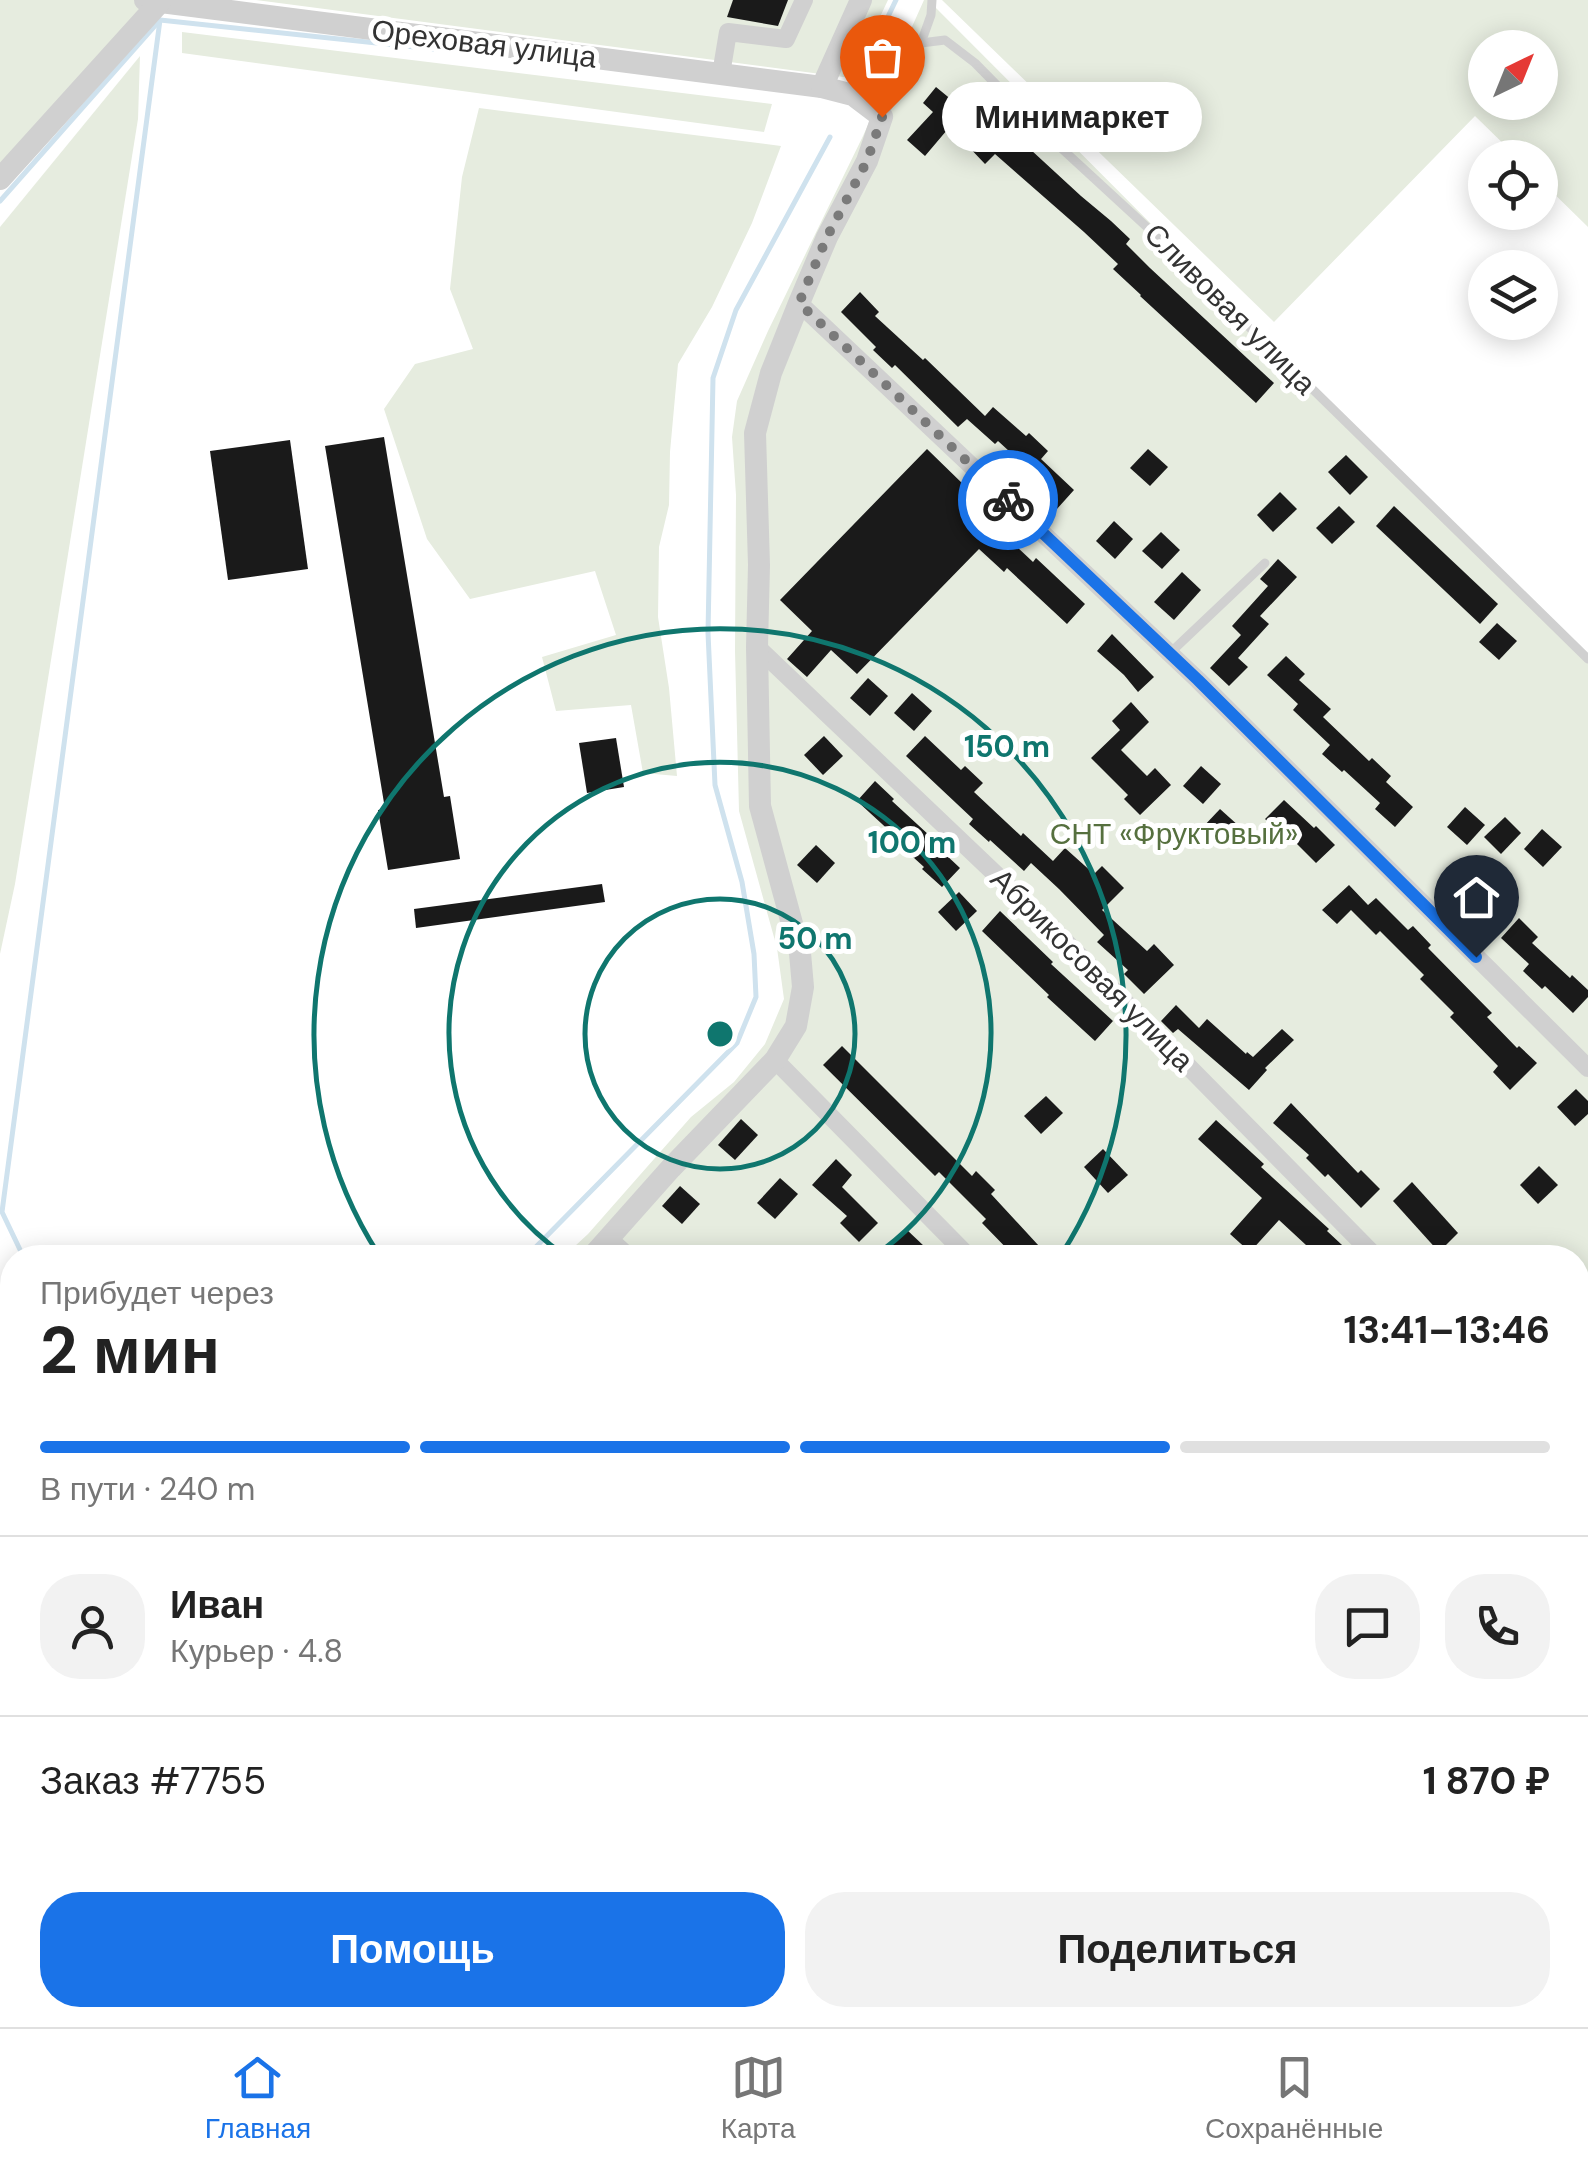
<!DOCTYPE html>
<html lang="ru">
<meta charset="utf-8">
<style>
body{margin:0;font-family:"DM Sans",sans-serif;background:#f2f2f2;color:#222;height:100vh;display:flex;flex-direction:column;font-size:38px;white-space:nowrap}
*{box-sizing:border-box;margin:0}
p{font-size:32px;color:#767676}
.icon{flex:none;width:55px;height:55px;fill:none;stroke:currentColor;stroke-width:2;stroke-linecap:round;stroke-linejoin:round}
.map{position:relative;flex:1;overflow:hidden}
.details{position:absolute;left:0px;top:1245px;width:1590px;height:782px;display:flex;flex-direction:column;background:#fff;border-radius:40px 40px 0 0;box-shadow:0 5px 25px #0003}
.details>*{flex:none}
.needle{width:65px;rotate:43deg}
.controls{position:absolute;left:1468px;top:30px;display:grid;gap:20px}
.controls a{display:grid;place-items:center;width:90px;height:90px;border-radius:50%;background:#fff;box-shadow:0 5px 25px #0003;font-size:50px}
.pin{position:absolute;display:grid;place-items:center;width:85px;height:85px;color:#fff;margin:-102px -42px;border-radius:50% 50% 50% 0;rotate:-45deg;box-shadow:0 0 10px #0007}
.pin .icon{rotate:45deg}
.courier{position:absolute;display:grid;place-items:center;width:100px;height:100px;margin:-50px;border:8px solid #1a73e8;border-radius:50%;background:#fff;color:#222;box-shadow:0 2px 12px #0007}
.bubble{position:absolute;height:70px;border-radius:35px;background:#fff;box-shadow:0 5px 25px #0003;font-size:32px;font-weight:700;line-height:70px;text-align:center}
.head em{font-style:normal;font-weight:700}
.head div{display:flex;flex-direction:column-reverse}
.head{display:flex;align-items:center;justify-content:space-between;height:170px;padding:0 40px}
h1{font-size:65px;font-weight:700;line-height:75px}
.bar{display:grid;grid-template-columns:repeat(4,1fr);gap:15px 10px;align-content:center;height:120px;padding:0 40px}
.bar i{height:12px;border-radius:8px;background:#e0e0e0}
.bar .on{background:#1a73e8}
.bar p{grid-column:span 4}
.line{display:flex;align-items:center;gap:25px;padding:0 40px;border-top:2px solid #e0e0e0}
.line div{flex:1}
.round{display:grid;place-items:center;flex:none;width:105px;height:105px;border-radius:40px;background:#f2f2f2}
.cta{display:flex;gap:20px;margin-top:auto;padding:20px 40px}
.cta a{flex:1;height:115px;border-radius:40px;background:#1a73e8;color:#fff;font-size:40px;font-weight:700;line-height:115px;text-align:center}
.cta a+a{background:#f2f2f2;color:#222}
.tabs{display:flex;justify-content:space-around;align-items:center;height:140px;border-top:2px solid #e0e0e0;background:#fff;font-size:28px;color:#767676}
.tabs a{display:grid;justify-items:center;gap:5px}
.tabs .on{color:#1a73e8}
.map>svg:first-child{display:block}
.green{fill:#e6ecdf;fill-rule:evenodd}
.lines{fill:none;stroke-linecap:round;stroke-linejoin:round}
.stream{stroke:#cfe2ee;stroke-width:5}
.building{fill:#1a1a1a}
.service{stroke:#d0d0d0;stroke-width:9}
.minor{stroke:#d0d0d0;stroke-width:18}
.tertiary{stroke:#d0d0d0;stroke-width:22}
.done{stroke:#7a7a7a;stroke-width:10;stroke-dasharray:0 18}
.route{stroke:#1a73e8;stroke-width:12}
.ring{fill:none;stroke:#0f766e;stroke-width:5}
.labels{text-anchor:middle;stroke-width:10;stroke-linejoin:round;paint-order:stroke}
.street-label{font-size:30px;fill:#333;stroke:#fff}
.park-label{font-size:30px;fill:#56703f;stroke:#fff}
.centre{fill:#0f766e;stroke:#fff;stroke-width:5}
.ring-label{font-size:30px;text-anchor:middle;font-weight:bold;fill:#0f766e;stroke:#fff;stroke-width:10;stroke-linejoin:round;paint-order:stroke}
</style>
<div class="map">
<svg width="1588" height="2027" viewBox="0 0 1588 2027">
<rect width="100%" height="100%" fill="#fff"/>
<g class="green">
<polygon points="0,0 170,0 0,189"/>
<polygon points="256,0 888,0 851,78"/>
<polygon points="924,0 928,0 1499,573 1588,655 1588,1513 1578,1523 1578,1258 562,1258 588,1234 691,1117 734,1082 765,1044 784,999 777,948 739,811 735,651 736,495 732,437 737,401 768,331 863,136"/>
<path d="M942 0H1588V227L1540 180V158L1517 157 1475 116 1274 322ZM1485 48H1540V102H1485Z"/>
<polygon points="182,32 772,104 764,132 182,53"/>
<polygon points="140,56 138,119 15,884 0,954 0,227"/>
<polygon points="479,108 781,146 752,223 712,307 678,364 670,452 669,505 659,547 658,617 669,688 677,776 643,773 631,705 556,711 542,657 616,635 595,571 470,599 427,539 384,409 415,364 473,349 450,289 462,177"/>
<polygon points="0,1289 12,1300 12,2015 1047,2015 1033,2027 0,2027"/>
<polygon points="1588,1546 1588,2027 1074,2027 1087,2015 1578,2015 1578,1556"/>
</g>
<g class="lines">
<g class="stream">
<polyline points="858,79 896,0"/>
<polyline points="0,201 160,20 480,54"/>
<polyline points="24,1258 2,1212 160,20"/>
<polyline points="525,1258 737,1043 756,997 754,954 742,882 715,785 708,633 713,378 736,310 830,137"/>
</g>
</g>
<g class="building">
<polygon points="733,0 788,0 778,26 727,17"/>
<polygon points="936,87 964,110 925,156 907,140 933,112 923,103"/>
<polygon points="988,122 1011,146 1018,138 1081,196 1111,221 1130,239 1126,244 1150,268 1274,383 1256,403 1140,296 1141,295 1113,269 1118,264 1084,232 995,154 985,164 966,144"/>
<polygon points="860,292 879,312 875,316 923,360 925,358 985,416 993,407 1026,436 1029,433 1048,451 1041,459 1074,490 1056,510 1036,491 1044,483 998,441 995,444 967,419 958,427 895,365 892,368 873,350 876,347 841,312"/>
<polygon points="384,437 444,797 450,796 460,859 388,870 378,810 385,809 325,446"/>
<polygon points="290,440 308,569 228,580 210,451"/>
<polygon points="927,449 1004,524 998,529 1033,562 1036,558 1085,604 1067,624 1007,568 1004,572 979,549 857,674 831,650 807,677 787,659 812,631 780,600"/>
<polygon points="1148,449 1168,467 1150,486 1130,468"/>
<polygon points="1346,455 1368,477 1350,495 1328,472"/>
<polygon points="1280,492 1297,509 1273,532 1257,515"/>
<polygon points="1339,506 1355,522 1332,544 1316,528"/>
<polygon points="1394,506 1498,604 1480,624 1376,526"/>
<polygon points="1114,521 1133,539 1115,559 1096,541"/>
<polygon points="1161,532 1180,550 1162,569 1142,551"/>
<polygon points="1278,559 1297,577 1260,616 1269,624 1238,658 1248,667 1229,686 1210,668 1241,635 1232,626 1268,586 1260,579"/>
<polygon points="1182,572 1201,590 1174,620 1154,602"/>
<polygon points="1497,623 1517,641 1499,660 1479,642"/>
<polygon points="1112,634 1154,677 1138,692 1124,675 1097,651"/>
<polygon points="1286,656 1305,674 1299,680 1331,709 1323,717 1369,761 1372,758 1391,776 1386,782 1413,807 1395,827 1375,809 1380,803 1344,770 1342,772 1322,754 1330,745 1293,710 1298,704 1267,675"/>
<polygon points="868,678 888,696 870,716 850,698"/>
<polygon points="912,693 932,711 914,731 894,713"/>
<polygon points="1131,702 1149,722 1121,750 1147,776 1155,768 1171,785 1140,815 1124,799 1128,795 1091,758 1120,730 1112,721"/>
<polygon points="824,736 843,756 823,775 804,755"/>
<polygon points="925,736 961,770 965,766 983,783 974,792 1021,836 1023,833 1053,861 1065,848 1094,874 1102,866 1124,888 1102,910 1147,951 1154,944 1174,965 1144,994 1124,974 1128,970 1097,942 1104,935 1059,889 1031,863 1024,871 990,840 989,842 969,824 973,819 906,756"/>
<polygon points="616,738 624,787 587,793 579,743"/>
<polygon points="1201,766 1221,784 1203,804 1183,786"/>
<polygon points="875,781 894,799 892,801 930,836 928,838 960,868 942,887 922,869 924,867 892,838 894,835 857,801"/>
<polygon points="1284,800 1314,828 1316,826 1335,845 1316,863 1288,835 1285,838 1265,819"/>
<polygon points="1465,807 1485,825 1467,845 1447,827"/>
<polygon points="1220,809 1240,827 1222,846 1202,828"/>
<polygon points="1505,817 1521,833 1501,854 1484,837"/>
<polygon points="1542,829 1562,847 1543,867 1524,849"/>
<polygon points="816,845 835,863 817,883 797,865"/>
<polygon points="602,884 605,902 416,928 414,909"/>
<polygon points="1349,885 1368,905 1376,898 1408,930 1413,926 1431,945 1428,948 1492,1013 1487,1017 1517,1048 1519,1046 1537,1063 1510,1090 1493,1072 1498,1066 1450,1017 1454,1013 1420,979 1424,975 1380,931 1376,935 1351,910 1337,924 1322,910"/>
<polygon points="959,892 977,911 956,931 938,912"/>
<polygon points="1000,911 1053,962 1051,964 1113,1021 1095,1041 1047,997 1049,995 982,931"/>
<polygon points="1519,918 1538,937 1532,943 1570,978 1572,975 1588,990 1588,997 1573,1013 1545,986 1542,989 1523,971 1529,964 1501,938"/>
<polygon points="1176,1005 1199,1028 1207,1019 1246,1054 1247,1052 1253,1057 1282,1029 1294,1040 1265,1068 1267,1070 1249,1090 1178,1029 1173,1033 1161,1021"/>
<polygon points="842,1046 972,1176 976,1171 995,1190 991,1194 1050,1258 1016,1258 982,1223 986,1219 939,1172 935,1176 823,1065"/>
<polygon points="1576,1089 1588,1101 1588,1114 1575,1126 1557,1107"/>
<polygon points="1046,1096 1063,1113 1041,1134 1024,1116"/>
<polygon points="1291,1103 1358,1173 1361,1170 1380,1189 1361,1208 1328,1174 1325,1177 1306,1158 1309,1155 1273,1123"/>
<polygon points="741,1119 758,1135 735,1160 718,1145"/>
<polygon points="1216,1120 1264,1164 1261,1167 1329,1229 1327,1231 1356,1258 1320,1258 1279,1220 1250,1252 1230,1234 1262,1198 1198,1139"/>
<polygon points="1103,1149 1128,1175 1108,1193 1084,1167"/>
<polygon points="836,1159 852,1175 842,1187 878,1223 859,1242 840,1223 847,1216 812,1185"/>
<polygon points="1539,1166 1558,1185 1538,1204 1520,1185"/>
<polygon points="780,1178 798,1194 775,1219 757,1203"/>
<polygon points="1412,1182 1458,1233 1439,1252 1393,1201"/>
<polygon points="680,1186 700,1204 682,1224 662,1206"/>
<polygon points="906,1229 925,1247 916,1258 897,1258 888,1249"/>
</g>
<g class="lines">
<g class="service">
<polyline points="921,43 931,15 932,0"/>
<polyline points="882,117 912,64 921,43 945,40 975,63 1035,124 1149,229 1588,659"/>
<polyline points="1170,653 1265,563"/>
</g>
<g class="minor">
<polyline points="721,74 728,32 786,39 804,0"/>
<polyline points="799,303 1198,680 1588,1068"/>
<polyline points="757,647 1050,926 1377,1258"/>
<polyline points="775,1060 970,1258"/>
<polyline points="608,1238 630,1258"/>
<polyline points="0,1314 12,1327"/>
<polyline points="1578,1461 1588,1471"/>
<polyline points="1578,1499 1588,1489"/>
<polyline points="1578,1574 1588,1564"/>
<polyline points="0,1622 12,1634"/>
<polyline points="1578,1675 1588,1685"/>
<polyline points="0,1953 12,1964"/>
<polyline points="67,2015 80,2027"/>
<polyline points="421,2015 434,2027"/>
<polyline points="754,2015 766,2027"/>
<polyline points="1101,2015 1101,2027"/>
<polyline points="1535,2015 1548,2027"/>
<polyline points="1013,2027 1026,2015"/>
<polyline points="1070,2027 1083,2015"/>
</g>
<g class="tertiary">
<polyline points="145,0 822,87 853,95 882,117 867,161 827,237 799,303 771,373 755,433 759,565 757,647 760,806 800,953 803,987 796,1026 775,1060 671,1168 591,1258"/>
<polyline points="822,87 861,0"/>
<polyline points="0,179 160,2"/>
<polyline points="0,1442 12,1429"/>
</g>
</g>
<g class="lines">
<polyline class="done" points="882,117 867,161 827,237 799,303 1008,500"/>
<polyline class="route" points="1008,500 1198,680 1476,957"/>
</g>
<g class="ring">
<circle cx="720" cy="1034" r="135"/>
<path d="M567 1257A271 271 0 1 1 873 1257"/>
<path d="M379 1255A406 406 0 1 1 1061 1255"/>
</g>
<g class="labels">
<g class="street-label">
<text transform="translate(484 44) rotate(7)" y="10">Ореховая улица</text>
<text transform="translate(1230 309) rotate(45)" y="10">Сливовая улица</text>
<text transform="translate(1092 970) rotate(45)" y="10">Абрикосовая улица</text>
</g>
<g class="park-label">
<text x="1174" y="844">СНТ «Фруктовый»</text>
</g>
</g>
<circle cx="720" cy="1034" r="15" class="centre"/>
<g class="ring-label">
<text x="1007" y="757">150 m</text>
<text x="912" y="853">100 m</text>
<text x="815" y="949">50 m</text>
</g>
</svg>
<div class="controls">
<a><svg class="needle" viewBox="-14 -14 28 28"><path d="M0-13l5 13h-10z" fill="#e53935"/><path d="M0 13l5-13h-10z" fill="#767676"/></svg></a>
<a><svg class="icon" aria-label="locate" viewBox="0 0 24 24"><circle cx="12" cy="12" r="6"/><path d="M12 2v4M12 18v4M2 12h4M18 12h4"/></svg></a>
<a><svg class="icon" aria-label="layers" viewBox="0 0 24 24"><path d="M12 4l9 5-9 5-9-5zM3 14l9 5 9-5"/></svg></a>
</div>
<div class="pin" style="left:882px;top:117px;background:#ea580c"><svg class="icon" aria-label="bag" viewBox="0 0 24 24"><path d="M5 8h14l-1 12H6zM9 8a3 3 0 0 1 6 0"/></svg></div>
<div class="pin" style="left:1476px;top:957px;background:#1f2937"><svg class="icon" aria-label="home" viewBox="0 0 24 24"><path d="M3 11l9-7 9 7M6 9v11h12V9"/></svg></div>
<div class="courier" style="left:1008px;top:500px"><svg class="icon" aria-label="bike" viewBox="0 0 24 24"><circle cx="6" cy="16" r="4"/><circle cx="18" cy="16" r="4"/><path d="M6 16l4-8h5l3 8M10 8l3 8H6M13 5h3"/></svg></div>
<div class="bubble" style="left:942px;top:82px;width:260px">Минимаркет</div>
<section class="details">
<div class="head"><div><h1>2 мин</h1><p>Прибудет через</p></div><em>13:41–13:46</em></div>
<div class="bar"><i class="on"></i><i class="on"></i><i class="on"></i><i></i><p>В пути · 240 m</p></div>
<div class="line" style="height:180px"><a class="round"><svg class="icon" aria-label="person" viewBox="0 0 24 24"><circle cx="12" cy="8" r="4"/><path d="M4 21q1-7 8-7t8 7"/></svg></a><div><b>Иван</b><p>Курьер · 4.8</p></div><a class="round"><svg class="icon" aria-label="chat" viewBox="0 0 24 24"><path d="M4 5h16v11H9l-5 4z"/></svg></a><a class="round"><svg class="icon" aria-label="phone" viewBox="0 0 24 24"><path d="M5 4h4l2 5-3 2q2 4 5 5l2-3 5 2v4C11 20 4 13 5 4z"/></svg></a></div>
<div class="line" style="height:130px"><div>Заказ #7755</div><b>1 870 ₽</b></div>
<div class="cta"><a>Помощь</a><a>Поделиться</a></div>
</section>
</div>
<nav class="tabs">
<a class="on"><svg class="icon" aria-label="home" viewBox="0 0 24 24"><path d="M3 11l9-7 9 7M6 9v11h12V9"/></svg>Главная</a>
<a><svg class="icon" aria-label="map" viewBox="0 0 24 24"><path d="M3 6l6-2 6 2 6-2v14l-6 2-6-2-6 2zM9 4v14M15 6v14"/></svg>Карта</a>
<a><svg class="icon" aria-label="saved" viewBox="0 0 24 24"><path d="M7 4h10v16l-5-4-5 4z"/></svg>Сохранённые</a>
</nav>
